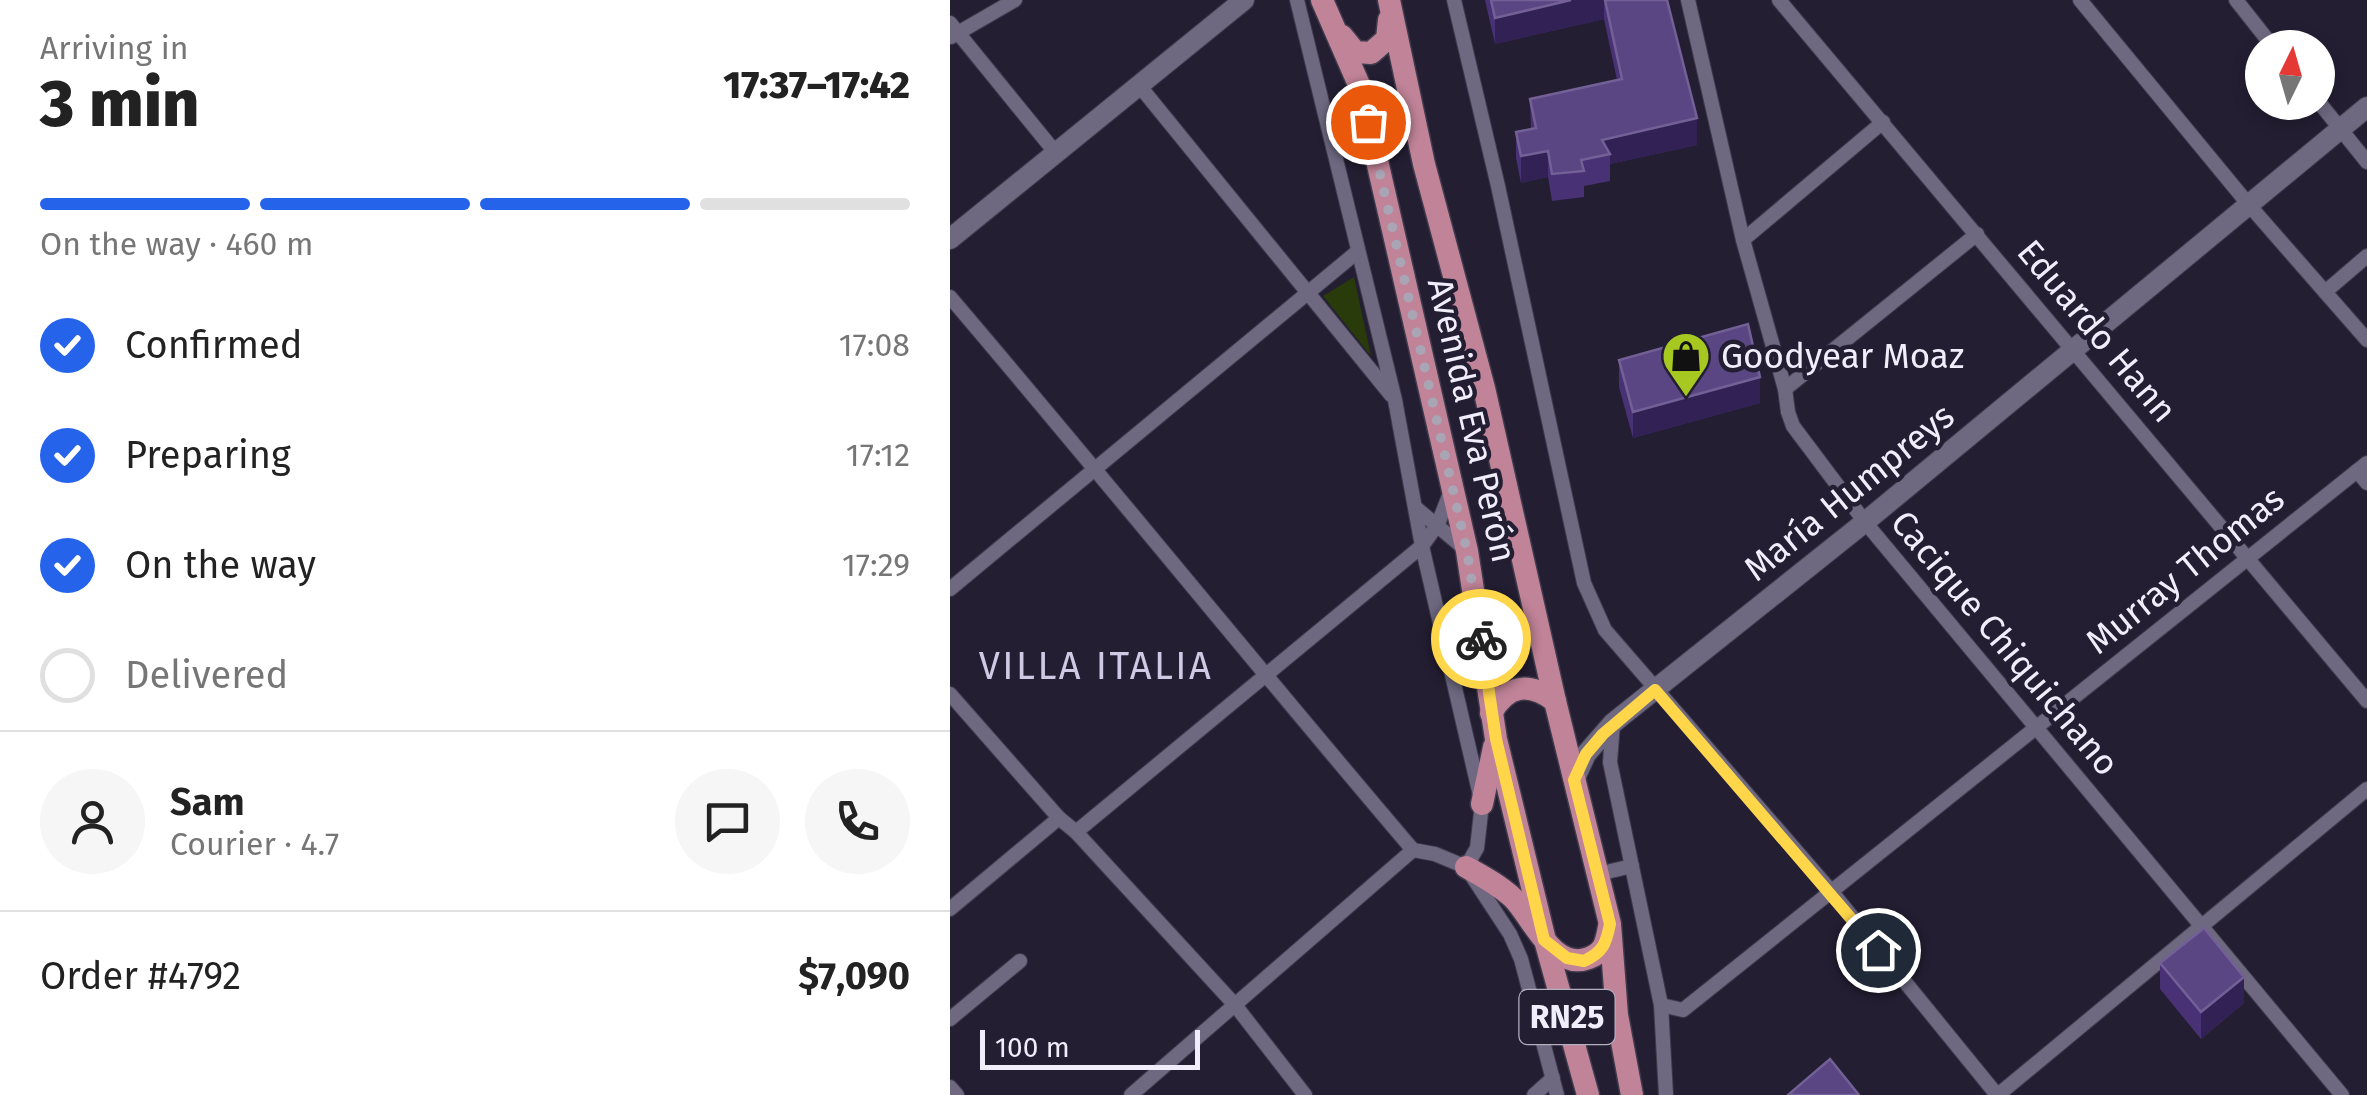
<!DOCTYPE html>
<meta charset="utf-8">
<style>
body{margin:0;font-family:"Fira Sans",sans-serif;background:#f6f6f6;color:#222;height:100vh;display:flex;flex-direction:column;font-size:38px;white-space:nowrap}
*{box-sizing:border-box;margin:0}
p{font-size:32px;color:#767676}
.icon{flex:none;width:55px;height:55px;fill:none;stroke:currentColor;stroke-width:2;stroke-linecap:round;stroke-linejoin:round}
.map{position:relative;flex:1;overflow:hidden}
.panel{display:flex;flex-direction:column;background:#fff;width:950px}
.panel>*{flex:none}
.needle{width:65px;rotate:5deg}
.controls{position:absolute;left:1295px;top:30px;display:grid;gap:20px}
.controls a{display:grid;place-items:center;width:90px;height:90px;border-radius:50%;background:#fff;box-shadow:0 5px 15px #0003;font-size:50px}
.scale{position:absolute;left:30px;bottom:25px;width:220px;box-sizing:border-box;padding-left:10px;border:5px solid #f1eefc;border-top:0;font-size:28px;line-height:35px;white-space:nowrap;color:#f1eefc;-webkit-text-stroke:8px #231e32;paint-order:stroke}
.pin{position:absolute;display:grid;place-items:center;width:85px;height:85px;color:#fff;margin:-42px;border:5px solid #fff;border-radius:50%;box-shadow:0 2px 10px #0007}
.courier{position:absolute;display:grid;place-items:center;width:100px;height:100px;margin:-50px;border:8px solid #ffd54a;border-radius:50%;background:#fff;color:#222;box-shadow:0 2px 12px #0007}
.overview em{font-style:normal;font-weight:800}
.overview div{display:flex;flex-direction:column-reverse}
.overview{display:flex;align-items:center;justify-content:space-between;height:170px;padding:0 40px}
h1{font-size:65px;font-weight:800;line-height:75px}
.bar{display:grid;grid-template-columns:repeat(4,1fr);gap:15px 10px;align-content:center;height:120px;padding:0 40px}
.bar i{height:12px;border-radius:8px;background:#e0e0e0}
.bar .current{background:#2563eb}
.bar p{grid-column:span 4}
.line{display:flex;align-items:center;gap:25px;padding:0 40px;border-top:2px solid #e0e0e0}
.line div{flex:1}
.round{display:grid;place-items:center;flex:none;width:105px;height:105px;border-radius:52px;background:#f6f6f6}
ol{padding:0 40px;list-style:none}
li{display:flex;align-items:center;gap:30px;height:110px}
li p{margin-inline-start:auto}
li .icon{padding:10px;border-radius:50%;background:#2563eb;color:#fff;stroke-width:4}
li:last-child{color:#767676}
li i{width:55px;height:55px;border:5px solid #e0e0e0;border-radius:50%}
main{display:flex;flex:1;min-height:0}
.map>svg:first-child{display:block}
.green{fill:#293b0b}
.lines{fill:none;stroke-linecap:round;stroke-linejoin:round}
.street-casing{stroke:#3f3b4c;stroke-width:16}
.secondary-casing{stroke:#3f3b4c;stroke-width:22}
.primary-casing{stroke:#3f3b4c;stroke-width:25}
.street{stroke:#6e6981;stroke-width:14}
.secondary{stroke:#6e6981;stroke-width:20}
.primary{stroke:#c08398;stroke-width:22}
.wall{fill:#493175}
.shaded-wall{fill:#322154}
.building{fill:#5b4684;stroke:#726096;stroke-width:2.5}
.done{stroke:#a9a5b5;stroke-width:10;stroke-dasharray:0 18}
.route{stroke:#ffd54a;stroke-width:12}
.labels{text-anchor:middle;stroke-width:9;stroke-linejoin:round;paint-order:stroke}
.shield{fill:#231e32;stroke:#b3b0bf;stroke-width:2.5}
.shield-label{font-size:32px;font-weight:bold;fill:#f1eefc}
.street-label{font-size:35px;fill:#f1eefc;stroke:#231e32}
.poi-label{font-size:35px;fill:#f1eefc;stroke:#231e32;text-anchor:start}
.neighbourhood-label{font-size:38px;letter-spacing:2.5px;fill:#cfc9e5;stroke:#231e32}
</style>
<main>
<section class="panel">
<div class="overview"><div><h1>3 min</h1><p>Arriving in</p></div><em>17:37–17:42</em></div>
<div class="bar"><i class="current"></i><i class="current"></i><i class="current"></i><i></i><p>On the way · 460 m</p></div>
<ol>
<li><svg class="icon" aria-label="check" viewBox="0 0 24 24"><path d="M5 12l5 5 9-10"/></svg>Confirmed<p>17:08</p></li>
<li><svg class="icon" aria-label="check" viewBox="0 0 24 24"><path d="M5 12l5 5 9-10"/></svg>Preparing<p>17:12</p></li>
<li><svg class="icon" aria-label="check" viewBox="0 0 24 24"><path d="M5 12l5 5 9-10"/></svg>On the way<p>17:29</p></li>
<li><i></i>Delivered</li>
</ol>
<div class="line" style="height:180px"><a class="round"><svg class="icon" aria-label="person" viewBox="0 0 24 24"><circle cx="12" cy="8" r="4"/><path d="M4 21q1-7 8-7t8 7"/></svg></a><div><b>Sam</b><p>Courier · 4.7</p></div><a class="round"><svg class="icon" aria-label="chat" viewBox="0 0 24 24"><path d="M4 5h16v11H9l-5 4z"/></svg></a><a class="round"><svg class="icon" aria-label="phone" viewBox="0 0 24 24"><path d="M5 4h4l2 5-3 2q2 4 5 5l2-3 5 2v4C11 20 4 13 5 4z"/></svg></a></div>
<div class="line" style="height:130px"><div>Order #4792</div><b>$7,090</b></div>
</section>
<div class="map">
<svg width="1417" height="1095" viewBox="0 0 1417 1095">
<rect width="100%" height="100%" fill="#231e32"/>
<polygon class="green" points="404,277 421,356 373,296"/>
<g class="lines">
<g class="street-casing">
<g id="street">
<polyline points="347,0 445,400 472,546 532,804 527,848 516,867 560,934 571,959 607,1095"/>
<polyline points="504,0 548,186 634,583 655,630 881,891 1047,1095"/>
<polyline points="738,0 793,240 835,389 838,412 843,426 915,522 1392,1095"/>
<polyline points="829,0 1417,701"/>
<polyline points="1130,0 1299,205 1417,340"/>
<polyline points="1286,0 1324,48"/>
<polyline points="0,23 105,152"/>
<polyline points="1,37 65,0"/>
<polyline points="188,84 441,395"/>
<polyline points="1368,101 1417,162"/>
<polyline points="793,240 933,122"/>
<polyline points="1375,292 1417,256"/>
<path d="M0 297C156 480 307 667 463 850L485 854 516 867"/>
<polyline points="835,389 1027,234"/>
<polyline points="1407,471 1417,483"/>
<polyline points="466,508 515,549"/>
<polyline points="0,589 407,252"/>
<polyline points="0,694 109,818 126,832 285,1005 355,1095"/>
<polyline points="663,724 660,762 711,1005 716,1095"/>
<polyline points="126,832 472,546 488,524 502,488"/>
<polyline points="648,874 682,866"/>
<polyline points="0,909 109,818"/>
<polyline points="711,1005 733,1010 1417,463"/>
<polyline points="0,1019 70,961"/>
<polyline points="0,1087 7,1095"/>
<polyline points="181,1095 463,850"/>
<polyline points="584,1095 603,1078"/>
<polyline points="1048,1095 1417,789"/>
</g>
</g>
<g class="secondary-casing">
<g id="secondary">
<polyline points="0,239 294,0"/>
<polyline points="624,780 636,754 663,723 915,522 1417,107"/>
</g>
</g>
<g class="primary-casing">
<g id="primary">
<polyline points="372,0 410,87 517,551 546,739 595,940 638,1095"/>
<polyline points="439,0 474,164 534,388 605,701 660,924 667,1015 682,1095"/>
<polyline points="392,36 405,52 421,53 437,39 439,20"/>
<path d="M541 713C558 684 579 682 605 701"/>
<polyline points="532,804 544,747"/>
<path d="M516 867C532 876 549 885 563 898 583 918 603 972 639 958 655 952 656 942 659 927"/>
</g>
</g>
<use href="#street" class="street"/>
<use href="#secondary" class="secondary"/>
<use href="#primary" class="primary"/>
</g>
<g class="wall">
<polygon points="535,0 717,0 747,145 660,164 660,181 634,186 634,197 602,201 598,177 571,183 566,158 566,132 581,129 580,99 667,80 654,19 545,44"/>
<polygon points="669,360 810,403 683,438 669,387"/>
<polygon points="1210,963 1294,1003 1251,1039 1210,989"/>
</g>
<g class="shaded-wall">
<polygon points="621,0 654,0 654,19 545,44 545,18"/>
<polygon points="747,118 747,145 660,164 660,154 652,140"/>
<polygon points="598,151 598,177 571,183 571,156"/>
<polygon points="810,377 810,403 683,438 683,412"/>
<polygon points="1294,977 1294,1003 1251,1039 1251,1012"/>
</g>
<g class="building">
<polygon points="541,0 621,0 545,18"/>
<polygon points="655,0 717,0 747,118 652,140 660,154 631,160 634,171 602,174 598,151 571,156 566,132 586,128 580,99 672,79"/>
<polygon points="798,324 810,377 683,412 669,360"/>
<polygon points="1254,928 1294,977 1251,1012 1210,963"/>
<polygon points="880,1059 909,1095 838,1095"/>
</g>
<g class="lines">
<polyline class="done" points="418,122 517,551 531,639"/>
<path class="route" d="M531 639 546 739 594 940 617 958 634 961C653 952 656 944 660 924L624 780 636 754 653 734 705 690 928 950"/>
</g>
<defs>
<g id="shop-pin" transform="scale(2.5)"><path d="M0 17L-7.5 6A9.5 9.5 0 1 1 7.5 6Z" fill="#a6c820" stroke="#231e32"/><path d="M-5-2.5h2.3a2.7 3.5 0 0 1 5.4 0H5L5.5 6h-11ZM-1.5-2.5h3a1.5 2.3 0 0 0-3 0Z" fill="#111"/></g>
</defs>
<g fill-rule="evenodd">
<use href="#shop-pin" x="736" y="356"/>
</g>
<g class="labels">
<rect class="shield" x="569.5" y="990" width="95" height="54" rx="8"/>
<g class="shield-label">
<text x="617" y="1028">RN25</text>
</g>
<g class="street-label">
<text transform="translate(1147 331) rotate(50)" y="12">Eduardo Hann</text>
<text transform="translate(522 420) rotate(77)" y="12">Avenida Eva Perón</text>
<text transform="translate(899 492) rotate(-39)" y="12">María Humpreys</text>
<text transform="translate(1235 570) rotate(-39)" y="12">Murray Thomas</text>
<text transform="translate(1055 643) rotate(50)" y="12">Cacique Chiquichano</text>
</g>
<g class="poi-label">
<text x="771" y="368">Goodyear Moaz</text>
</g>
<g class="neighbourhood-label">
<text x="146" y="679">VILLA ITALIA</text>
</g>
</g>
</svg>
<div class="controls">
<a><svg class="needle" viewBox="-14 -14 28 28"><path d="M0-13l5 13h-10z" fill="#e53935"/><path d="M0 13l5-13h-10z" fill="#767676"/></svg></a>
</div>
<div class="scale">100 m</div>
<div class="pin" style="left:418px;top:122px;background:#ea580c"><svg class="icon" aria-label="bag" viewBox="0 0 24 24"><path d="M5 8h14l-1 12H6zM9 8a3 3 0 0 1 6 0"/></svg></div>
<div class="pin" style="left:928px;top:950px;background:#1f2937"><svg class="icon" aria-label="home" viewBox="0 0 24 24"><path d="M3 11l9-7 9 7M6 9v11h12V9"/></svg></div>
<div class="courier" style="left:531px;top:639px"><svg class="icon" aria-label="bike" viewBox="0 0 24 24"><circle cx="6" cy="16" r="4"/><circle cx="18" cy="16" r="4"/><path d="M6 16l4-8h5l3 8M10 8l3 8H6M13 5h3"/></svg></div>
</div>
</main>
